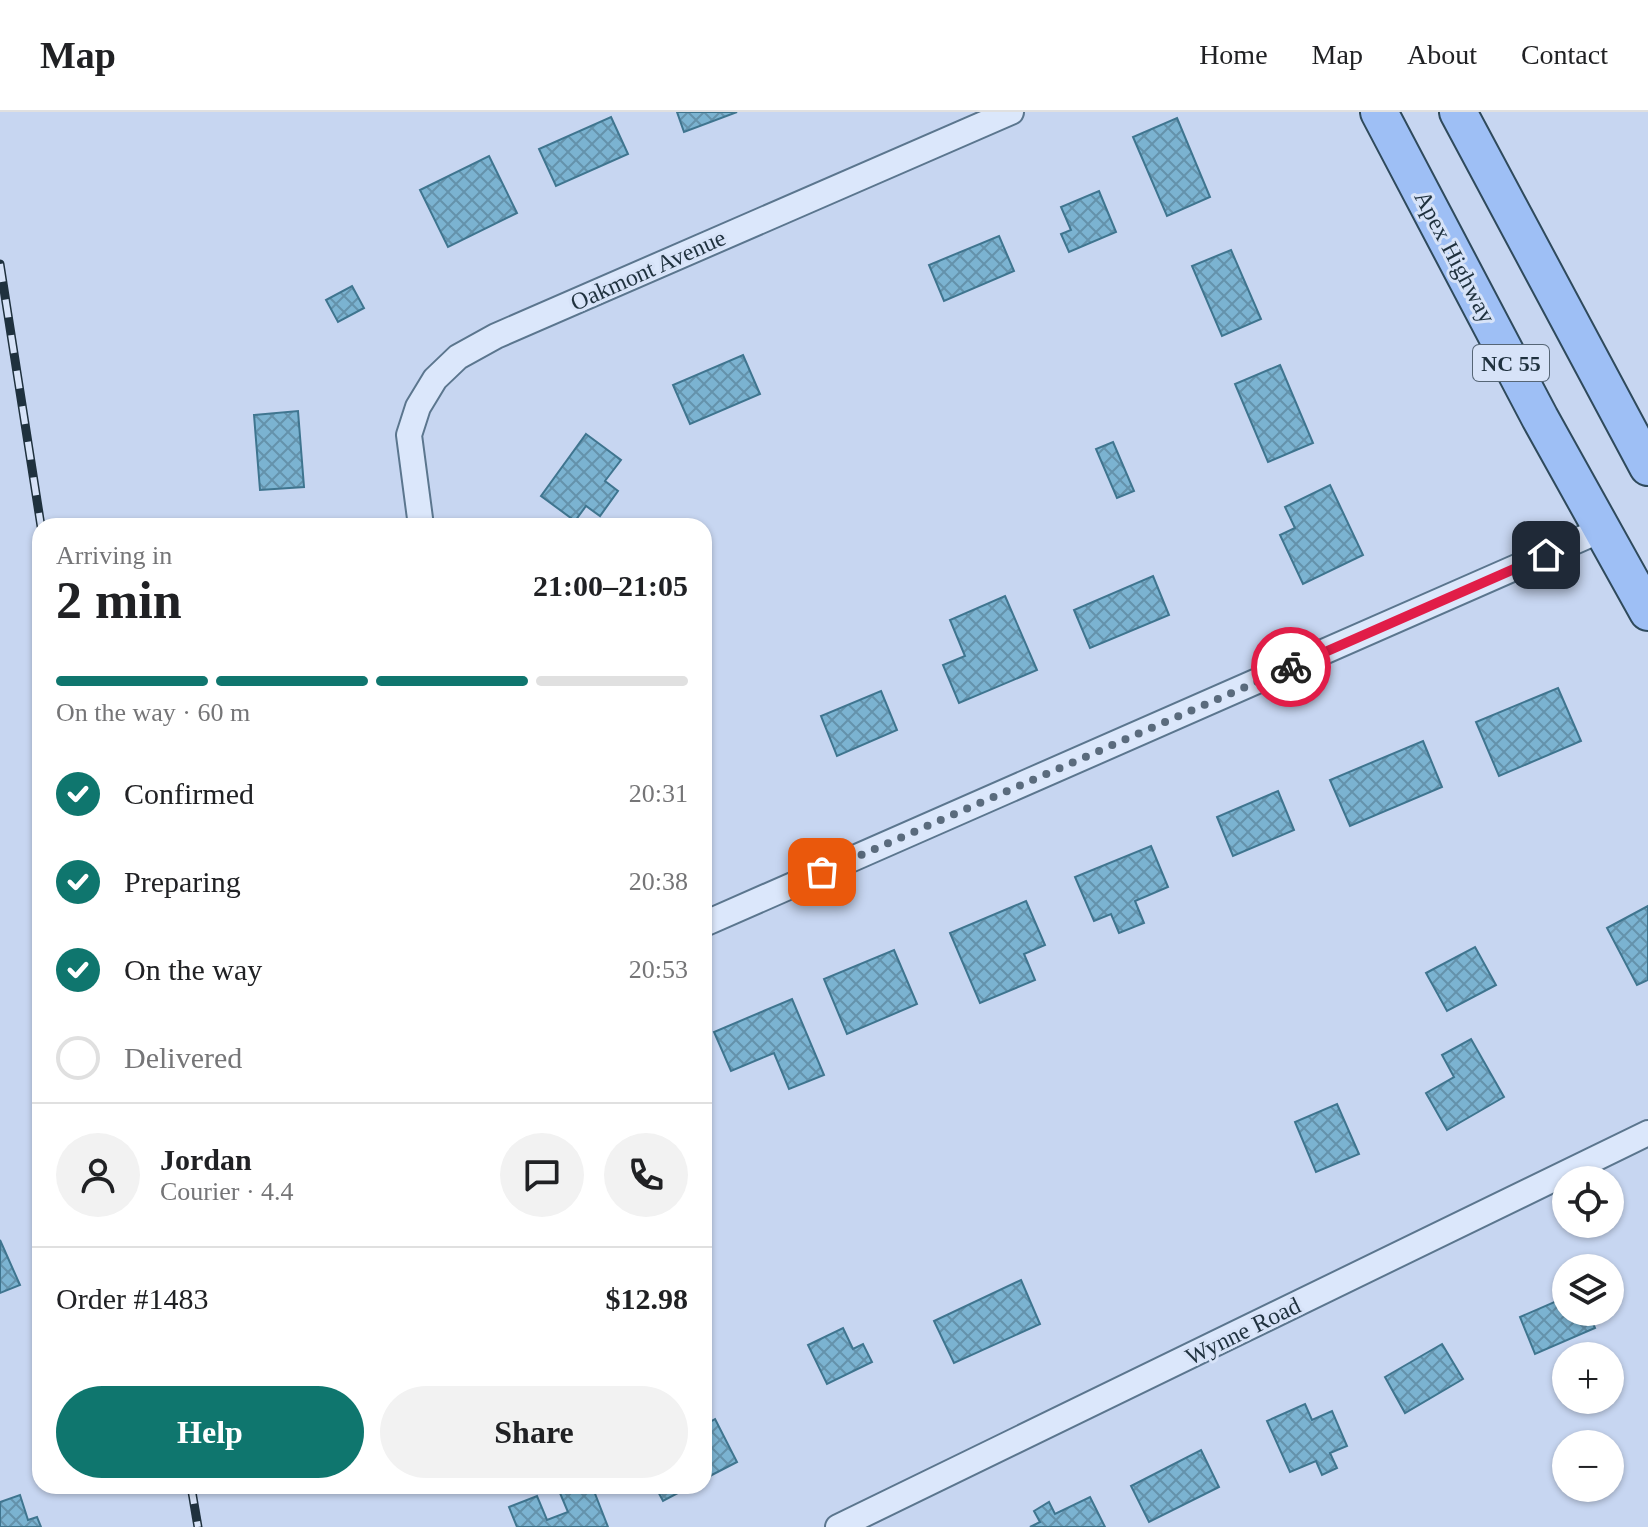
<!DOCTYPE html>
<meta charset="utf-8">
<style>
body{margin:0;font-family:"Times New Roman",serif;background:#f2f2f2;color:#202124;height:100vh;display:flex;flex-direction:column;font-size:30px;white-space:nowrap}
*{box-sizing:border-box;margin:0}
p{font-size:26px;color:#757577}
.icon{flex:none;width:44px;height:44px;fill:none;stroke:currentColor;stroke-width:2;stroke-linecap:round;stroke-linejoin:round}
.map{position:relative;flex:1;overflow:hidden}
.drawer{position:absolute;left:32px;top:406px;width:680px;height:976px;display:flex;flex-direction:column;background:#fff;border-radius:24px;box-shadow:0 2px 6px #0004}
.drawer>*{flex:none}
.tools{position:absolute;left:1552px;top:1054px;display:grid;gap:16px}
.tools a{display:grid;place-items:center;width:72px;height:72px;border-radius:50%;background:#fff;box-shadow:0 2px 6px #0004;font-size:40px}
.pin{position:absolute;display:grid;place-items:center;width:68px;height:68px;color:#fff;margin:-34px;border-radius:16px;box-shadow:0 4px 12px #0006}
.courier{position:absolute;display:grid;place-items:center;width:80px;height:80px;margin:-40px;border:6px solid #e11d48;border-radius:50%;background:#fff;color:#222;box-shadow:0 2px 10px #0007}
.head em{font-style:normal;font-weight:800}
.head div{display:flex;flex-direction:column-reverse}
.head{display:flex;align-items:center;justify-content:space-between;height:136px;padding:0 24px}
h1{font-size:52px;font-weight:800;line-height:60px}
.bar{display:grid;grid-template-columns:repeat(4,1fr);gap:12px 8px;align-content:center;height:96px;padding:0 24px}
.bar i{height:10px;border-radius:6px;background:#e0e0e0}
.bar .current{background:#0f766e}
.bar p{grid-column:span 4}
.line{display:flex;align-items:center;gap:20px;padding:0 24px;border-top:2px solid #e0e0e0}
.line div{flex:1}
.round{display:grid;place-items:center;flex:none;width:84px;height:84px;border-radius:42px;background:#f2f2f2}
ol{padding:0 24px;list-style:none}
li{display:flex;align-items:center;gap:24px;height:88px}
li p{margin-inline-start:auto}
li .icon{padding:8px;border-radius:50%;background:#0f766e;color:#fff;stroke-width:4}
li:last-child{color:#757577}
li i{width:44px;height:44px;border:4px solid #e0e0e0;border-radius:50%}
.cta{display:flex;gap:16px;margin-top:auto;padding:16px 24px}
.cta a{flex:1;height:92px;border-radius:48px;background:#0f766e;color:#fff;font-size:32px;font-weight:800;line-height:92px;text-align:center}
.cta a+a{background:#f2f2f2;color:#202124}
header{display:flex;align-items:center;gap:48px;box-sizing:border-box;height:112px;padding:0 40px;background:#fff;border-bottom:2px solid #e0e0e0}
header strong{font-size:38px}
nav{display:flex;gap:44px;margin-inline-start:auto;font-size:28px}
.map>svg:first-child{display:block}
.building{fill:url(#building-cross-hatch);stroke:#3f758f;stroke-width:2}
.lines{fill:none;stroke-linecap:round;stroke-linejoin:round}
.street-casing{stroke:#5b768e;stroke-width:28}
.primary-casing{stroke:#2f4a5c;stroke-width:40}
.street{stroke:#dbe7fb;stroke-width:24}
.primary{stroke:#9ebff5;stroke-width:36}
.rail-casing{stroke:#1f313e;stroke-width:9}
.rail{stroke:#d7e3f8;stroke-width:6;stroke-dasharray:18;stroke-linecap:butt}
.done{stroke:#5a6b7d;stroke-width:8;stroke-dasharray:0 14.4}
.route{stroke:#e11d48;stroke-width:10}
.labels{text-anchor:middle;stroke-width:6;stroke-linejoin:round;paint-order:stroke}
.shield{fill:#d7e3f8;stroke:#566676;stroke-width:2}
.shield-label{font-size:22px;font-weight:bold;fill:#1f313e}
.street-label{font-size:24px;fill:#1f313e;stroke:#d7e3f8}
</style>
<header>
<strong>Map</strong>
<nav><a>Home</a><a>Map</a><a>About</a><a>Contact</a></nav>
</header>
<div class="map">
<svg width="1648" height="1415" viewBox="0 0 1648 1415">
<defs>
<pattern id="building-cross-hatch" width="8" height="8" patternUnits="userSpaceOnUse" patternTransform="scale(2)"><rect width="8" height="8" fill="#7bb3d1"/><path d="M0 0l8 8M0 8l8-8" fill="none" stroke="#6492ab"/></pattern>
</defs>
<rect width="100%" height="100%" fill="#c7d6f1"/>
<g class="building">
<polygon points="677,0 737,0 684,20"/>
<polygon points="611,5 628,42 556,74 539,37"/>
<polygon points="1177,6 1210,85 1167,104 1133,25"/>
<polygon points="489,44 517,101 448,135 420,78"/>
<polygon points="1099,79 1116,120 1069,140 1061,122 1071,118 1061,95"/>
<polygon points="999,124 1014,159 944,189 929,153"/>
<polygon points="1231,138 1261,207 1222,224 1192,154"/>
<polygon points="352,174 364,196 338,210 326,188"/>
<polygon points="743,243 760,282 690,312 673,273"/>
<polygon points="1280,253 1313,331 1268,350 1235,272"/>
<polygon points="298,299 304,375 260,378 254,303"/>
<polygon points="586,322 621,348 605,369 618,379 600,404 586,394 575,409 541,384"/>
<polygon points="1113,330 1134,379 1117,386 1096,337"/>
<polygon points="1330,373 1363,443 1303,472 1280,423 1295,416 1285,395"/>
<polygon points="1153,464 1169,503 1090,536 1074,498"/>
<polygon points="1005,484 1037,558 959,591 943,553 965,544 950,508"/>
<polygon points="1558,576 1581,629 1499,664 1476,610"/>
<polygon points="881,579 897,618 837,644 821,604"/>
<polygon points="1423,629 1442,675 1350,714 1330,668"/>
<polygon points="1278,679 1294,718 1233,744 1217,705"/>
<polygon points="1151,734 1168,775 1135,789 1144,811 1119,821 1111,802 1094,809 1075,765"/>
<polygon points="1026,789 1045,833 1024,842 1035,868 980,891 950,821"/>
<polygon points="1648,794 1648,868 1637,873 1607,816"/>
<polygon points="1475,835 1496,873 1447,899 1426,861"/>
<polygon points="894,838 917,892 847,922 824,867"/>
<polygon points="792,887 824,963 789,977 774,941 731,959 714,920"/>
<polygon points="1471,927 1504,985 1447,1018 1426,981 1454,965 1442,943"/>
<polygon points="1337,992 1359,1042 1316,1060 1295,1010"/>
<polygon points="0,1128 20,1173 0,1181"/>
<polygon points="1021,1168 1040,1212 954,1251 934,1209"/>
<polygon points="1566,1185 1566,1200 1588,1200 1595,1216 1535,1242 1520,1205"/>
<polygon points="843,1216 853,1237 863,1232 872,1250 827,1272 808,1233"/>
<polygon points="1442,1232 1463,1267 1405,1301 1385,1265"/>
<polygon points="1305,1292 1312,1308 1332,1299 1347,1334 1330,1341 1337,1356 1322,1363 1316,1349 1290,1360 1267,1309"/>
<polygon points="715,1307 737,1350 704,1367 704,1313"/>
<polygon points="1201,1338 1219,1375 1149,1410 1131,1374"/>
<polygon points="557,1374 592,1374 608,1415 517,1415 509,1395 537,1384 547,1408 568,1400"/>
<polygon points="655,1374 691,1374 663,1389"/>
<polygon points="20,1383 28,1408 37,1405 41,1415 0,1415 0,1390"/>
<polygon points="1090,1385 1105,1415 1030,1415 1040,1410 1034,1399 1049,1390 1055,1402"/>
</g>
<g class="lines">
<g class="street-casing">
<g id="street">
<polyline points="421,414 409,323 418,295 435,267 458,245 496,224 1011,0"/>
<polyline points="704,812 1601,418"/>
<polyline points="838,1415 1648,1021"/>
</g>
</g>
<g class="primary-casing">
<g id="primary">
<polyline points="1379,0 1540,306 1648,500"/>
<polyline points="1458,0 1648,355"/>
</g>
</g>
<use href="#street" class="street"/>
<use href="#primary" class="primary"/>
<g class="rail-casing">
<g id="rail">
<polyline points="0,152 41,414"/>
<polyline points="191,1374 198,1415"/>
</g>
</g>
<use href="#rail" class="rail"/>
</g>
<g class="lines">
<polyline class="done" points="822,760 1291,555"/>
<polyline class="route" points="1291,555 1546,443"/>
</g>
<g class="labels">
<rect class="shield" x="1473" y="233" width="76" height="36" rx="6"/>
<g class="shield-label">
<text x="1511" y="259">NC 55</text>
</g>
<g class="street-label">
<text transform="translate(1455 145) rotate(62)" y="8">Apex Highway</text>
<text transform="translate(648 158) rotate(-24)" y="8">Oakmont Avenue</text>
<text transform="translate(1243 1219) rotate(-26)" y="8">Wynne Road</text>
</g>
</g>
</svg>
<div class="tools">
<a><svg class="icon" aria-label="locate" viewBox="0 0 24 24"><circle cx="12" cy="12" r="6"/><path d="M12 2v4M12 18v4M2 12h4M18 12h4"/></svg></a>
<a><svg class="icon" aria-label="layers" viewBox="0 0 24 24"><path d="M12 4l9 5-9 5-9-5zM3 14l9 5 9-5"/></svg></a>
<a>+</a>
<a>−</a>
</div>
<div class="pin" style="left:822px;top:760px;background:#ea580c"><svg class="icon" aria-label="bag" viewBox="0 0 24 24"><path d="M5 8h14l-1 12H6zM9 8a3 3 0 0 1 6 0"/></svg></div>
<div class="pin" style="left:1546px;top:443px;background:#1f2937"><svg class="icon" aria-label="home" viewBox="0 0 24 24"><path d="M3 11l9-7 9 7M6 9v11h12V9"/></svg></div>
<div class="courier" style="left:1291px;top:555px"><svg class="icon" aria-label="bike" viewBox="0 0 24 24"><circle cx="6" cy="16" r="4"/><circle cx="18" cy="16" r="4"/><path d="M6 16l4-8h5l3 8M10 8l3 8H6M13 5h3"/></svg></div>
<section class="drawer">
<div class="head"><div><h1>2 min</h1><p>Arriving in</p></div><em>21:00–21:05</em></div>
<div class="bar"><i class="current"></i><i class="current"></i><i class="current"></i><i></i><p>On the way · 60 m</p></div>
<ol>
<li><svg class="icon" aria-label="check" viewBox="0 0 24 24"><path d="M5 12l5 5 9-10"/></svg>Confirmed<p>20:31</p></li>
<li><svg class="icon" aria-label="check" viewBox="0 0 24 24"><path d="M5 12l5 5 9-10"/></svg>Preparing<p>20:38</p></li>
<li><svg class="icon" aria-label="check" viewBox="0 0 24 24"><path d="M5 12l5 5 9-10"/></svg>On the way<p>20:53</p></li>
<li><i></i>Delivered</li>
</ol>
<div class="line" style="height:144px"><a class="round"><svg class="icon" aria-label="person" viewBox="0 0 24 24"><circle cx="12" cy="8" r="4"/><path d="M4 21q1-7 8-7t8 7"/></svg></a><div><b>Jordan</b><p>Courier · 4.4</p></div><a class="round"><svg class="icon" aria-label="chat" viewBox="0 0 24 24"><path d="M4 5h16v11H9l-5 4z"/></svg></a><a class="round"><svg class="icon" aria-label="phone" viewBox="0 0 24 24"><path d="M5 4h4l2 5-3 2q2 4 5 5l2-3 5 2v4C11 20 4 13 5 4z"/></svg></a></div>
<div class="line" style="height:104px"><div>Order #1483</div><b>$12.98</b></div>
<div class="cta"><a>Help</a><a>Share</a></div>
</section>
</div>
